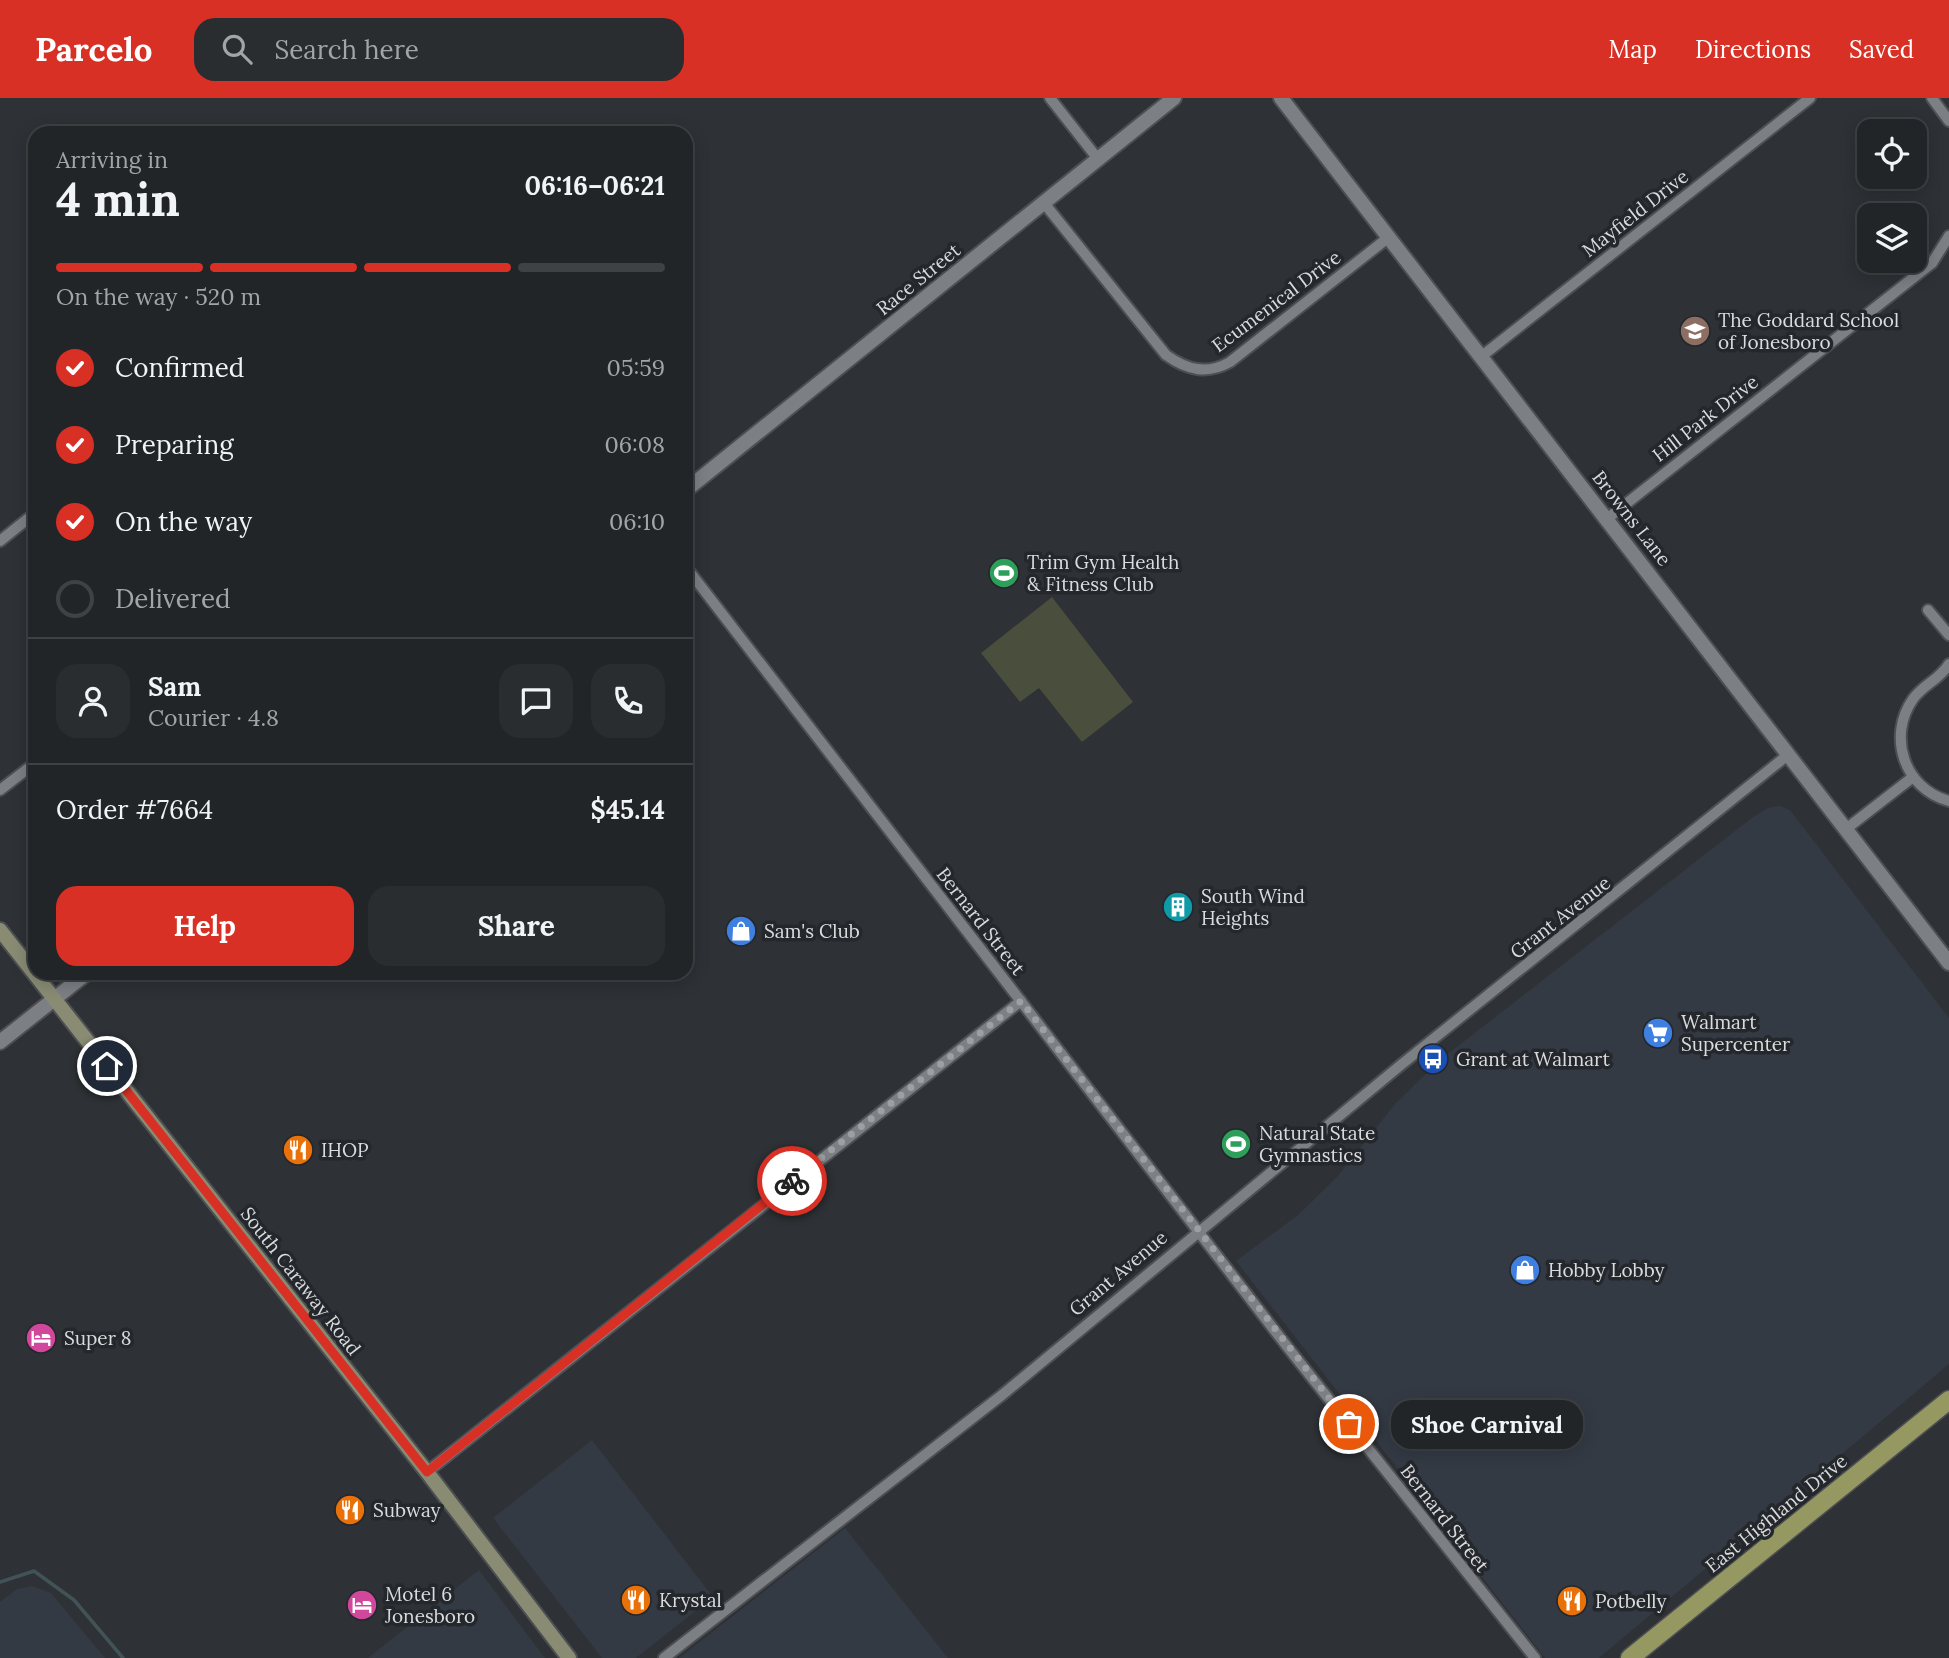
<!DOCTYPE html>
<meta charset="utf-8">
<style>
body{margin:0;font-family:Lora,serif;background:#2a2d30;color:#f1f3f6;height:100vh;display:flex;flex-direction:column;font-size:26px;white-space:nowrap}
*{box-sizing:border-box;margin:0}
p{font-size:23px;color:#a2a5a8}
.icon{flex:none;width:38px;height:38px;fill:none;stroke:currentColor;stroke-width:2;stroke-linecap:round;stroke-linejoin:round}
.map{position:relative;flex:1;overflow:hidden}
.details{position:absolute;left:28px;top:28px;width:665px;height:854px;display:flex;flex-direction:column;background:#222528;border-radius:21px;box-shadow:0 4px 18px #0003,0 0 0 2px #3f4245}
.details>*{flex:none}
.buttons{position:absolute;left:1857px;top:21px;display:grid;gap:14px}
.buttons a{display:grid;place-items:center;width:70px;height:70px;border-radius:14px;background:#222528;box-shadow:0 4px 18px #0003,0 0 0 2px #3f4245;font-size:35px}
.pin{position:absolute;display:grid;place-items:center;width:60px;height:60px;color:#fff;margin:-30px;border:4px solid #fff;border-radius:50%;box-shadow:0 2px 7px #0007}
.courier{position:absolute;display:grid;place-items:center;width:70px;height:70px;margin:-35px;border:5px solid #d93025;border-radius:50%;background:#fff;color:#222;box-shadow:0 2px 9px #0007}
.bubble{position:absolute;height:49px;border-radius:21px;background:#222528;box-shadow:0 4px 18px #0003,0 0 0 2px #3f4245;font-size:23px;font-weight:800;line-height:49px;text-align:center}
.overview em{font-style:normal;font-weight:800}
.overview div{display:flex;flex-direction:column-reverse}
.overview{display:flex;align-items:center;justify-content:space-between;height:119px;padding:0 28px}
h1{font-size:46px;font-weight:800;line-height:52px}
.bar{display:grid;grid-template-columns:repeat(4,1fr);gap:10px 7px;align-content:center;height:84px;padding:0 28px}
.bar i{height:9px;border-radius:5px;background:#3f4245}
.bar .selected{background:#d93025}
.bar p{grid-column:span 4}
.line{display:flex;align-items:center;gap:18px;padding:0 28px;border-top:2px solid #3f4245}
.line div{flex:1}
.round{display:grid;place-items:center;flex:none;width:74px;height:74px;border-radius:21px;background:#2a2d30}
ol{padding:0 28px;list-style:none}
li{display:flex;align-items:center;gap:21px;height:77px}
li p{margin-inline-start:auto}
li .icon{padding:7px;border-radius:50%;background:#d93025;color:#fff;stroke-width:4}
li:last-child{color:#a2a5a8}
li i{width:38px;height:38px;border:4px solid #3f4245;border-radius:50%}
.action{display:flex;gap:14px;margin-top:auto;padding:14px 28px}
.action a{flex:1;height:80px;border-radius:21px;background:#d93025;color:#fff;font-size:28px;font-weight:800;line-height:80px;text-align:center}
.action a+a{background:#2a2d30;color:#f1f3f6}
header{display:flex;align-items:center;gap:42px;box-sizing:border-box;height:98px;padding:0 35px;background:#d93025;color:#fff}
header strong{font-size:33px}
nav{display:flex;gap:38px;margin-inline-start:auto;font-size:24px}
.search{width:490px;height:63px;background:#2a2d30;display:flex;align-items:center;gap:18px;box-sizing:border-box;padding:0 24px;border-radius:21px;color:#a2a5a8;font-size:26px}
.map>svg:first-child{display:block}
.built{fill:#343a44}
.green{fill:#4a4e3d}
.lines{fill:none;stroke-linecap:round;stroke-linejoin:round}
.stream{stroke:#425357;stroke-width:3.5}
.minor-casing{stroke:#4d4f52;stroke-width:14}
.tertiary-casing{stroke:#4d4f52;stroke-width:18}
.secondary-casing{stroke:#4d4f52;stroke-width:18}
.primary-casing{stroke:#4d4f52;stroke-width:21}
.minor{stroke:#7c7f84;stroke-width:10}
.tertiary{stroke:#7c7f84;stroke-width:14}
.secondary{stroke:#898c73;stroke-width:14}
.primary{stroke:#969862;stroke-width:18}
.done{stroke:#9da0a2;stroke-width:7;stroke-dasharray:0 12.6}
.route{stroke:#d93025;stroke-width:9}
.labels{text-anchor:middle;stroke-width:7;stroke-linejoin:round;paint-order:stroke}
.street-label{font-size:19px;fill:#d9dbdd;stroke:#24272b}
.poi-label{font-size:19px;fill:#d9dbdd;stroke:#24272b;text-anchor:start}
</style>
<header>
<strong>Parcelo</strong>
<div class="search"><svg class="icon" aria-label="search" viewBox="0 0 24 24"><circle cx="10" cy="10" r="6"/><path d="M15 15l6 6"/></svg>Search here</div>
<nav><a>Map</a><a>Directions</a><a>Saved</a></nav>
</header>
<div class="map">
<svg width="1949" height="1560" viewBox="0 0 1949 1560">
<rect width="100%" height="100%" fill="#2e3135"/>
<g class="built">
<polygon points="1780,708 1790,712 1949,920 1949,1266 1599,1560 1545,1560 1236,1163 1298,1117 1337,1079 1395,1006 1440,962 1753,719 1768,710"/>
<polygon points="592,1342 713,1499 636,1560 602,1560 493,1420"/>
<polygon points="845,1430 948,1560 679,1560"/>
<polygon points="479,1472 545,1560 368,1560"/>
<polygon points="32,1488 51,1495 105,1560 0,1560 0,1504 17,1491"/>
</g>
<polygon class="green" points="1052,499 1133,604 1082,644 1039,590 1020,604 981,555"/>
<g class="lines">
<polyline class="stream" points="0,1484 34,1473 74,1502 123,1560"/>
<g class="minor-casing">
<g id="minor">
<polyline points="1050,0 1098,61"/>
<polyline points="1932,0 1949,23"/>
<path d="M1044 105 1166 257C1187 272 1207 277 1230 264L1389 139"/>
<polyline points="1482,258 1810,0"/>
<polyline points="1608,420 1932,165 1949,138"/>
<polyline points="0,443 35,415"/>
<polyline points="686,469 1289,1251 1535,1560"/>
<polyline points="1928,512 1949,537"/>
<path d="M1949 566C1940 581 1923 587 1913 601 1887 638 1904 691 1949 703"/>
<polyline points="0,692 35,665"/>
<polyline points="1846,731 1913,679"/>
<polyline points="427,1374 1021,903"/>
<polyline points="664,1560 1002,1297 1402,966 1789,656"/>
</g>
</g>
<g class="tertiary-casing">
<g id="tertiary">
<polyline points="1281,0 1949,865"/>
<polyline points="686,392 1174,0"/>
<polyline points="0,944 87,875"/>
</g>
</g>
<g class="secondary-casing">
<polyline id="secondary" points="0,832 427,1374 569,1560"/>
</g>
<g class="primary-casing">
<polyline id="primary" points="1630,1560 1949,1302"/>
</g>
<use href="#minor" class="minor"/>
<use href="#tertiary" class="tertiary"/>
<use href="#secondary" class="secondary"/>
<use href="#primary" class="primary"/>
</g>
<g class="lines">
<polyline class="done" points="792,1083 1021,903 1349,1326"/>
<polyline class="route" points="107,968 427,1374 792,1083"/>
</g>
<defs>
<g id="school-disc" transform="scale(1.575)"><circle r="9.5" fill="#8d6e63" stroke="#24272b"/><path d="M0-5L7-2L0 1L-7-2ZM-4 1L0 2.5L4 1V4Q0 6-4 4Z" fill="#fff"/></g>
<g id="stadium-disc" transform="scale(1.575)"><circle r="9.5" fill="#2e9e5b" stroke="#24272b"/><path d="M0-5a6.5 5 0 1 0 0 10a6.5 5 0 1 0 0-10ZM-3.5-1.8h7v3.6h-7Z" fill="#fff"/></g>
<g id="building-disc" transform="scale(1.575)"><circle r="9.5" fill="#0f9aa8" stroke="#24272b"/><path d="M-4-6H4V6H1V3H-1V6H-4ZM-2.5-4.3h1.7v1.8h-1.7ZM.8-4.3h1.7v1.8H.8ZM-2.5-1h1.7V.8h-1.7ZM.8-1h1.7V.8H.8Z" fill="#fff"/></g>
<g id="shop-disc" transform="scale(1.575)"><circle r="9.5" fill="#3f7fe0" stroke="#24272b"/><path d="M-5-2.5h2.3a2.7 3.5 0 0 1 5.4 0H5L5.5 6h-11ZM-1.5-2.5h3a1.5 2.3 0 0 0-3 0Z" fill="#fff"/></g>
<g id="supermarket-disc" transform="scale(1.575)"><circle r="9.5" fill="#3f7fe0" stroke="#24272b"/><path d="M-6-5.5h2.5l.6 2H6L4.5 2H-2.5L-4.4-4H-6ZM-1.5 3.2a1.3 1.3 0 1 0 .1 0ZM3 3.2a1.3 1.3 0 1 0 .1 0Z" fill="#fff"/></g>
<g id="bus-disc" transform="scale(1.575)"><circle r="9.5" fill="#1a4fb4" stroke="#24272b"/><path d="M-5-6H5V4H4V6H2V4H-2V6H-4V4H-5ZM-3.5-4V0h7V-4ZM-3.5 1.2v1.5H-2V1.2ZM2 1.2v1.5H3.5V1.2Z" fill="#fff"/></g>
<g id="restaurant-disc" transform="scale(1.575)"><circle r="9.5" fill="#e8710a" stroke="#24272b"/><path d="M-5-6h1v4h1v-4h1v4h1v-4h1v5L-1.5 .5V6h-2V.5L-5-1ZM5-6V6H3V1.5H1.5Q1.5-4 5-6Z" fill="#fff"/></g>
<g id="hotel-disc" transform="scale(1.575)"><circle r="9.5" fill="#d1479c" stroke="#24272b"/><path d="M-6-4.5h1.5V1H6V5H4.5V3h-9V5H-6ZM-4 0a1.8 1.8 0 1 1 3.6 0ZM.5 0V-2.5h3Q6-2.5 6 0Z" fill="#fff"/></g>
</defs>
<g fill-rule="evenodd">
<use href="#school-disc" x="1695" y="233"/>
<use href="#stadium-disc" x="1004" y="475"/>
<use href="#building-disc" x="1178" y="809"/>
<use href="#shop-disc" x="741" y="833"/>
<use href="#supermarket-disc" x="1658" y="935"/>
<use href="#bus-disc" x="1433" y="961"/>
<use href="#stadium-disc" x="1236" y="1046"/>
<use href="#restaurant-disc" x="298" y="1052"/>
<use href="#shop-disc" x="1525" y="1172"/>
<use href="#hotel-disc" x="41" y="1240"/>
<use href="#restaurant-disc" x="350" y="1412"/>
<use href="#restaurant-disc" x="636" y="1502"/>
<use href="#restaurant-disc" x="1572" y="1503"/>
<use href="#hotel-disc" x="362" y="1507"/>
</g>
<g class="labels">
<g class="street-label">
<text transform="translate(1635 115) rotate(-38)" y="7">Mayfield Drive</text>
<text transform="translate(918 181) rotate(-39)" y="7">Race Street</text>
<text transform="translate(1276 203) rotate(-37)" y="7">Ecumenical Drive</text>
<text transform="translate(1705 320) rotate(-38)" y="7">Hill Park Drive</text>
<text transform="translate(1632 420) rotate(52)" y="7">Browns Lane</text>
<text transform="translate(1560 819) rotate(-38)" y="7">Grant Avenue</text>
<text transform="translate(981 823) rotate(52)" y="7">Bernard Street</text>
<text transform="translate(1118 1175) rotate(-40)" y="7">Grant Avenue</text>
<text transform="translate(301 1183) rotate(52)" y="7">South Caraway Road</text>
<text transform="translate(1776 1415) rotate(-39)" y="7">East Highland Drive</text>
<text transform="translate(1445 1420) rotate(52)" y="7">Bernard Street</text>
</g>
<g class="poi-label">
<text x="1718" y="229">The Goddard School<tspan x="1718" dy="22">of Jonesboro</tspan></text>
<text x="1027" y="471">Trim Gym Health<tspan x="1027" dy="22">&amp; Fitness Club</tspan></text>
<text x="1201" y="805">South Wind<tspan x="1201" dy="22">Heights</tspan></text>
<text x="764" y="840">Sam's Club</text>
<text x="1681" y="931">Walmart<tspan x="1681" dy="22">Supercenter</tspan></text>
<text x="1456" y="968">Grant at Walmart</text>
<text x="1259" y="1042">Natural State<tspan x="1259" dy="22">Gymnastics</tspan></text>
<text x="321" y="1059">IHOP</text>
<text x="1548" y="1179">Hobby Lobby</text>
<text x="64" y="1247">Super 8</text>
<text x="373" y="1419">Subway</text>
<text x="385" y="1503">Motel 6<tspan x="385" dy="22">Jonesboro</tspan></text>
<text x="659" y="1509">Krystal</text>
<text x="1595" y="1510">Potbelly</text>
</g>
</g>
</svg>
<div class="buttons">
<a><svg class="icon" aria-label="locate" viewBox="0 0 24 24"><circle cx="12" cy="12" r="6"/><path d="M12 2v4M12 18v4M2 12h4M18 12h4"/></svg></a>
<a><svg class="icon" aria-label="layers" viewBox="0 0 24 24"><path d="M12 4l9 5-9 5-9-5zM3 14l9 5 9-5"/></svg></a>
</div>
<div class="pin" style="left:1349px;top:1326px;background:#ea580c"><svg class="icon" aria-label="bag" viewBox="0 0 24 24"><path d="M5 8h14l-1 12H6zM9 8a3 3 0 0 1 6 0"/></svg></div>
<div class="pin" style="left:107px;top:968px;background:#1f2937"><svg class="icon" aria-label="home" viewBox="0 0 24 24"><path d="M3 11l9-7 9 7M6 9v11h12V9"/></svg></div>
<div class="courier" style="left:792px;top:1083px"><svg class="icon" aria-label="bike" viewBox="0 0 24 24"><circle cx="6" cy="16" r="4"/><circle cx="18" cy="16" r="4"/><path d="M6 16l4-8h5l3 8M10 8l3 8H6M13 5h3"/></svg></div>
<div class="bubble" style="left:1391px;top:1302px;width:192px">Shoe Carnival</div>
<section class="details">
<div class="overview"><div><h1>4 min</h1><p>Arriving in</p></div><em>06:16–06:21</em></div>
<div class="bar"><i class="selected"></i><i class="selected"></i><i class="selected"></i><i></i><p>On the way · 520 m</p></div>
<ol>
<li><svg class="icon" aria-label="check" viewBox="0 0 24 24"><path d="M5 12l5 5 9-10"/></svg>Confirmed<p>05:59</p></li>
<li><svg class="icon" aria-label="check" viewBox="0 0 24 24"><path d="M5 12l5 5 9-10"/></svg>Preparing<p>06:08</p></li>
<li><svg class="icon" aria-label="check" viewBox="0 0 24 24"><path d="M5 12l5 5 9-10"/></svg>On the way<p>06:10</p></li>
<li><i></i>Delivered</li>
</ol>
<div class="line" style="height:126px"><a class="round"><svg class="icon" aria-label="person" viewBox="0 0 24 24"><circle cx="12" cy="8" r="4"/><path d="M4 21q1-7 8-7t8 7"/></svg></a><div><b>Sam</b><p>Courier · 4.8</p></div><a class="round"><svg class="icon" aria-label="chat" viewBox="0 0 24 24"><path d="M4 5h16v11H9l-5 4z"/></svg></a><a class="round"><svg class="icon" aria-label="phone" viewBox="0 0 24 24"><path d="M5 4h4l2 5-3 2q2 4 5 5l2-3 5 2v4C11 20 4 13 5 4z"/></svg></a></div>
<div class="line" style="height:91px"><div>Order #7664</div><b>$45.14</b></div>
<div class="action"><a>Help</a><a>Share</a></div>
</section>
</div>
